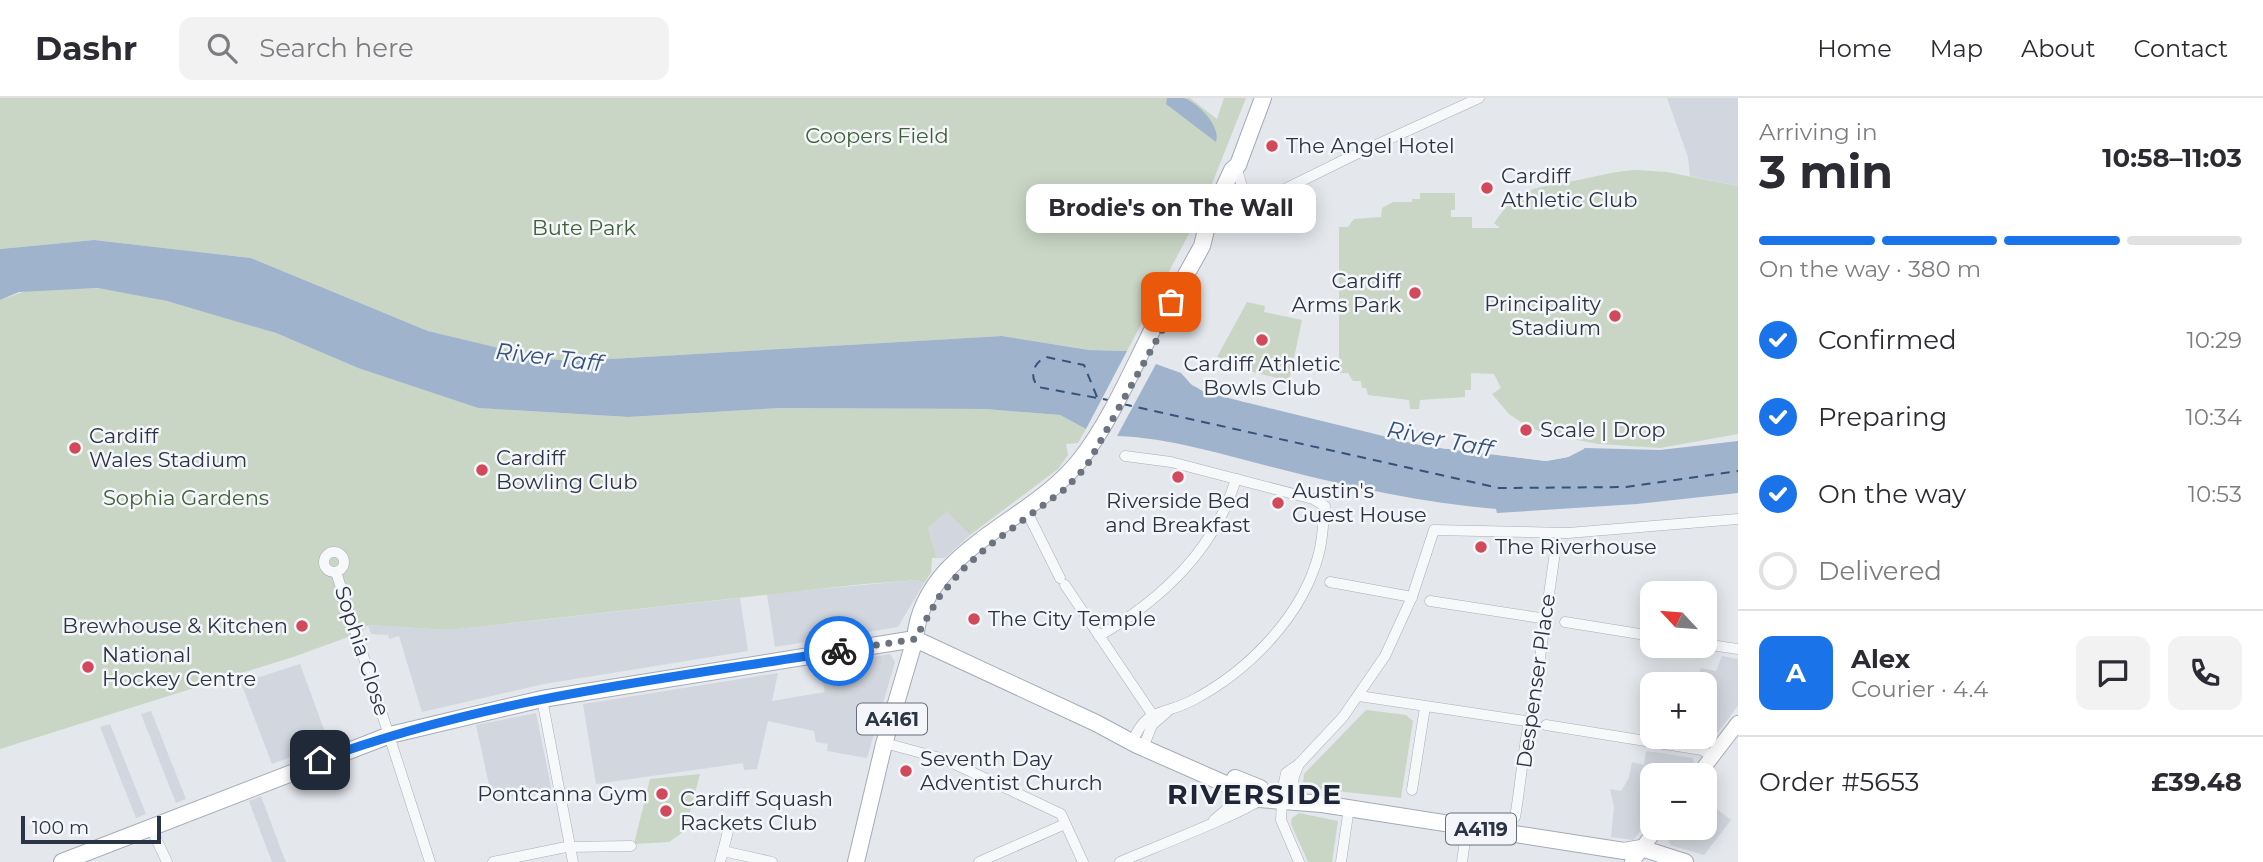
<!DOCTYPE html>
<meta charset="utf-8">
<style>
body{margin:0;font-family:Montserrat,sans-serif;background:#f2f2f3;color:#2b2b33;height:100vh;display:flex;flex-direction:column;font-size:26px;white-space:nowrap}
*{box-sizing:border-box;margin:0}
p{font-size:23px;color:#7c7c81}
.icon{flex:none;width:38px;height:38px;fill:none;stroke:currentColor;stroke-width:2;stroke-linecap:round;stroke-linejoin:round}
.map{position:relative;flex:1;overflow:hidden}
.side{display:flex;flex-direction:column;background:#fff;width:525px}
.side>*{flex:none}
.needle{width:46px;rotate:296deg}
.controls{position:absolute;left:1640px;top:483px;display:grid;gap:14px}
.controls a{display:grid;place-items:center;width:77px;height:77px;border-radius:14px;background:#fff;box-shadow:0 4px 18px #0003;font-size:35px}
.scale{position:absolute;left:21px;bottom:18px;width:140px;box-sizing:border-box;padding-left:7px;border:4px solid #2b3445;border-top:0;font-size:19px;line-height:24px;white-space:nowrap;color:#2b3445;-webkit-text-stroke:5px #f4f6f9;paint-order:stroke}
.pin{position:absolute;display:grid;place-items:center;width:60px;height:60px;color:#fff;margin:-30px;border-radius:14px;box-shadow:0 4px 10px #0006}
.courier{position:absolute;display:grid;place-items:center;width:70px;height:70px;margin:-35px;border:5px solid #1a73e8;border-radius:50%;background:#fff;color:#222;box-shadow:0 2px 9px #0007}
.bubble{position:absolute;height:49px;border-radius:14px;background:#fff;box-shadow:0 4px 18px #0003;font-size:23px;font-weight:700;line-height:49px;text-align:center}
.head em{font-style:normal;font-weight:700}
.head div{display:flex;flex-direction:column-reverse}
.head{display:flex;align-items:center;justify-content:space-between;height:119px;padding:0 21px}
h1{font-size:46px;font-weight:700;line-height:52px}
.bar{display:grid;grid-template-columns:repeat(4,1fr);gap:10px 7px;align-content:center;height:84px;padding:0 21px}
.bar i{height:9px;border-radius:5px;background:#e1e1e2}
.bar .selected{background:#1a73e8}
.bar p{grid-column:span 4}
.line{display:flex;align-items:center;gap:18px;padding:0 21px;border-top:2px solid #e1e1e2}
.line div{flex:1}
.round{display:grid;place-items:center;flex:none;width:74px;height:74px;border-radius:14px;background:#f2f2f3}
ol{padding:0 21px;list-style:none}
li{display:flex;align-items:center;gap:21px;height:77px}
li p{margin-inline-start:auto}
li .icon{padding:7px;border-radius:50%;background:#1a73e8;color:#fff;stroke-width:4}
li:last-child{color:#7c7c81}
li i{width:38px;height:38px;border:4px solid #e1e1e2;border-radius:50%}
header{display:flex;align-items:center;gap:42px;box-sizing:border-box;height:98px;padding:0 35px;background:#fff;border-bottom:2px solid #e1e1e2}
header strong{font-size:33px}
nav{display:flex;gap:38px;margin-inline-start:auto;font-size:24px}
.search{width:490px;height:63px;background:#f2f2f3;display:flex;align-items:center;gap:18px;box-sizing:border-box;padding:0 24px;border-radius:14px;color:#7c7c81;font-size:26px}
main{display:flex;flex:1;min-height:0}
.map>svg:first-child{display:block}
.built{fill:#d2d6de}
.green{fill:#c9d6c5}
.water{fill:#9fb4cc}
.pier{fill:#e4e7ec}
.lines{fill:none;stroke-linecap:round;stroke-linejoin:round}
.ferry{stroke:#34527a;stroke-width:2;stroke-dasharray:9 7;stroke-linecap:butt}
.street-casing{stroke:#a9aeb7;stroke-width:11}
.secondary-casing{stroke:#a9aeb7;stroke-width:16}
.primary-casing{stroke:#a3abb8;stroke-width:18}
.street{stroke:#f7f8fa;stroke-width:10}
.secondary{stroke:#fff;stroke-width:14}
.primary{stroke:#fff;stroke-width:16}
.done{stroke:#6c737f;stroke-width:7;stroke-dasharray:0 12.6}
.route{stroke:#1a73e8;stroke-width:9}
.poi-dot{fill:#d1495b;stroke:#f4f6f9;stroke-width:2.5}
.labels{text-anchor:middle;stroke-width:5;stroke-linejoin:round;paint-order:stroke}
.shield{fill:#f4f6f9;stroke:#676e7b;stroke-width:2}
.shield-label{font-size:19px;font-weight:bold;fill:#2b3445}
.park-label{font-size:21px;fill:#3f6138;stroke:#f4f6f9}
.poi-label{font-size:21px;fill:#2b3445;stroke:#f4f6f9;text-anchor:start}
.street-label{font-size:21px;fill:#2b3445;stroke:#f4f6f9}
.water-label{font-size:23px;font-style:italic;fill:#34527a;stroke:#f4f6f9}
.district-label{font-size:28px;font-weight:bold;letter-spacing:2px;fill:#1d2536;stroke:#f4f6f9}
</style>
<header>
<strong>Dashr</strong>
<div class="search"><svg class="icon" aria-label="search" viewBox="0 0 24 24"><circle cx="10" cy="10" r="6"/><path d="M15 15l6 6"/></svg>Search here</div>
<nav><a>Home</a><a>Map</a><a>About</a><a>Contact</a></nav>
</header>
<main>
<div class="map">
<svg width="1738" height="764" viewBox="0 0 1738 764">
<rect width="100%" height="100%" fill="#e4e7ec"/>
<g class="built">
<polygon points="1667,0 1738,0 1738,88 1690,78 1688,59"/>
<polygon points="947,412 970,437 945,460 937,460 928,430"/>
<polygon points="918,482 924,485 898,529 775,549 767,496"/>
<polygon points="740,500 748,553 544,586 422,614 399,538 389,541 388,537 371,536 368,527 448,532"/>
<polygon points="890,556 895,564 867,660 827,653 828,646 816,644 814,633 768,623 757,671 744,672 743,665 596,686 583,606 778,575 772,603 825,594 823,585 827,567"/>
<polygon points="1722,558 1738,561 1738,608 1711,643 1678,640 1704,639 1704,586 1694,586 1701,570 1716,573"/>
<polygon points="300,566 329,645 272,666 241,585"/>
<polygon points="151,613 186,701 176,705 141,616"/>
<polygon points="536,615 552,694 493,705 476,627"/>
<polygon points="110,626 146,716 136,720 100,629"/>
<polygon points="1646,653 1693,660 1694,665 1684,677 1652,677 1652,719 1633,742 1611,739 1614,709 1610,691 1621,693 1629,680 1632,664 1644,667"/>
<polygon points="261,698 283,757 286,764 272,764 253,714 249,703"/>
<polygon points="1705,702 1731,722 1704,757 1670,747 1668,740 1676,730 1704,730"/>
</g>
<g class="green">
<polygon points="0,0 1190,0 1217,21 1224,0 1246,0 1202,111 1127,253 1090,252 1002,238 576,263 543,262 428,233 251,160 94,142 0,151"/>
<path d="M1637 72 1667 74 1738 88V336L1660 350 1598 346 1546 336 1527 328 1509 316 1492 296 1501 290 1494 276 1471 275V292H1465V299L1420 302 1419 311H1410L1409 302 1368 297 1366 290H1362L1361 283H1353L1348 275H1339V129H1348L1354 121 1381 119 1382 110 1393 104H1412V101H1420V95H1455V112H1451V119H1472V130H1500L1494 125C1520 88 1532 91 1573 83 1595 79 1614 73 1637 72Z"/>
<polygon points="43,187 68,191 110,190 218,215 276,235 358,270 478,310 628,319 781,310 985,311 1060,317 1086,331 1078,345 1066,346 1068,357 1058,371 970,437 947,413 928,430 937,460 932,460 931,475 924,485 918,482 864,486 448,532 368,527 362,534 296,558 0,651 0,202"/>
<polygon points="1247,204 1265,208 1264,214 1302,222 1289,283 1221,266 1217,259"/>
<polygon points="1366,612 1406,617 1413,623 1401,700 1317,691 1303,687 1304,676"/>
<polygon points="700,676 685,733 669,744 634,746 650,681"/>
<polygon points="1299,715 1338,723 1332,764 1308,764 1291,726 1292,720"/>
</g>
<g class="water">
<path d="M1167 0C1171 0 1180 0 1184 0 1199 5 1221 29 1216 44L1166 6Z"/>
<polygon points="94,142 251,160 428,233 544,261 576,263 1002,238 1089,252 1127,253 1086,331 1060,317 985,311 781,310 628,319 478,310 358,270 276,235 167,203 98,190 19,194 0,202 0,151"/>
<path d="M1156 266 1181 275 1192 287 1208 295 1225 297 1244 304 1262 306 1424 348 1546 363 1568 359 1585 350 1660 352 1738 343V395L1637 406 1497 415 1496 411C1423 405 1351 389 1280 371 1226 358 1173 340 1117 338Z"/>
</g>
<polygon class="pier" points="1178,269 1197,286 1209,292 1226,293 1245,301 1263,302 1425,344 1546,359 1567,356 1582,347 1584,351 1568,359 1546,363 1424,348 1204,294 1190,285"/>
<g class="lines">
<g class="ferry">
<path d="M1097 299 1084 267 1046 259C1033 265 1029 278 1038 289L1108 302"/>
<polyline points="1123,306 1499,390 1626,389 1738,373"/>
</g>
<g class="street-casing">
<g id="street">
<polyline points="1238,75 1243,92 1265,99"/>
<polyline points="1208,129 1352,58 1479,0"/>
<path d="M1125 358 1171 364 1313 401 1325 408C1323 423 1323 440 1319 455 1303 518 1248 573 1193 602 1164 618 1146 608 1132 645"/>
<polyline points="1029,418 1060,480"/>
<circle cx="334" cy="464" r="10"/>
<polyline points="336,474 430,764"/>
<polyline points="1330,484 1412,499"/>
<polyline points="1065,487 1152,616"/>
<polyline points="1430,503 1547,521"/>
<polyline points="1565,524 1652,538"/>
<path d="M1099 538C1161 502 1215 451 1236 381"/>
<polyline points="1704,546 1738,551"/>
<polyline points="1359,598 1526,623"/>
<polyline points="542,601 573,764"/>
<polyline points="1546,627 1702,652 1712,658"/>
<polyline points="892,647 944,661 1061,716 1083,764"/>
<polyline points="1143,650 1152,627 1167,614"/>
<polyline points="1412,692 1425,609"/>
<polyline points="1280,704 1286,675 1299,666"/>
<polyline points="1282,704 1281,722 1299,764"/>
<polyline points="1291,705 1294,678 1299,666 1343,619 1385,558 1412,499 1434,432 1568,435 1738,421"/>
<path d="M1515 719C1519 700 1526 625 1532 616L1556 447"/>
<polyline points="1214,722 1246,695"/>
<polyline points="150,728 167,764"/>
<polyline points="723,753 728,733"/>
<polyline points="493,764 566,749 631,748"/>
<polyline points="720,764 723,753 772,764"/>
<polyline points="979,764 1065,726"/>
<path d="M1120 764C1140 755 1253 711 1259 702"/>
<polyline points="1341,764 1349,710"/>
<polyline points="1462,764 1467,728"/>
</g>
</g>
<g class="secondary-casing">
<g id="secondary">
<polyline points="1698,677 1738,625"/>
<polyline points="1632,764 1657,730"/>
</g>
</g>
<g class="primary-casing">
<g id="primary">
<polyline points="915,541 1096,625 1137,647 1246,695"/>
<polyline points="1235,680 1260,690 1262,697 1259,701 1250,702"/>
<polyline points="1259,701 1322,706 1624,753 1641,750 1685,764"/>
<polyline points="62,764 390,637 542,601 915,541"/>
<path d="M856 764 884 646 915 541C923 451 1031 425 1080 362 1112 322 1137 260 1162 213L1171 204 1202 148 1208 124 1232 72 1238 67 1263 0"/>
</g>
</g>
<use href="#street" class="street"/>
<use href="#secondary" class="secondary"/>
<use href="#primary" class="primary"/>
</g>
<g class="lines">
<polyline class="done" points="839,553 915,541 939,499 962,472 987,449 1065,391 1086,369 1170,218 1171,204"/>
<path class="route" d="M320 662C487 600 664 581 839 553"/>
</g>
<g class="poi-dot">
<circle cx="1272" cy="48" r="7"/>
<circle cx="1487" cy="90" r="7"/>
<circle cx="1415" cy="195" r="7"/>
<circle cx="1615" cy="218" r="7"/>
<circle cx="1262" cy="242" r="7"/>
<circle cx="1526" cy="332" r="7"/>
<circle cx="75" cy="350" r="7"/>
<circle cx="482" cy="372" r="7"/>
<circle cx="1178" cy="379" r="7"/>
<circle cx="1278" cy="405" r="7"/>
<circle cx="1481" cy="449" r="7"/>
<circle cx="974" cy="521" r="7"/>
<circle cx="302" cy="528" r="7"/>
<circle cx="88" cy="569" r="7"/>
<circle cx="906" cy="673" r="7"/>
<circle cx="662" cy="696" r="7"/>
<circle cx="666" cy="713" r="7"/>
</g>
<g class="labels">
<g class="shield">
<rect x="857" y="605.5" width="70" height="31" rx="5"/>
<rect x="1446" y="715.5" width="70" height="31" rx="5"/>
</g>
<g class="shield-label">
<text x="892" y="628">A4161</text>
<text x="1481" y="738">A4119</text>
</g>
<g class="park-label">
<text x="877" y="45">Coopers Field</text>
<text x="584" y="137">Bute Park</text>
<text x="186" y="407">Sophia Gardens</text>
</g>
<g class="poi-label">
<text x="1286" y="55">The Angel Hotel</text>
<text x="1501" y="85">Cardiff<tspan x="1501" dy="24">Athletic Club</tspan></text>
<text x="1401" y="190" text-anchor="end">Cardiff<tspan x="1401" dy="24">Arms Park</tspan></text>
<text x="1601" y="213" text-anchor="end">Principality<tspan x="1601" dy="24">Stadium</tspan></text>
<text x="1262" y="273" text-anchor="middle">Cardiff Athletic<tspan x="1262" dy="24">Bowls Club</tspan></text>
<text x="1540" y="339">Scale | Drop</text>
<text x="89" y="345">Cardiff<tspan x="89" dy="24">Wales Stadium</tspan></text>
<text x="496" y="367">Cardiff<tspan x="496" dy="24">Bowling Club</tspan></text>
<text x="1292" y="400">Austin's<tspan x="1292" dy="24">Guest House</tspan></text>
<text x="1178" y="410" text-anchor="middle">Riverside Bed<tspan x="1178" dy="24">and Breakfast</tspan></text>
<text x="1495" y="456">The Riverhouse</text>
<text x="988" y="528">The City Temple</text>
<text x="288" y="535" text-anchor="end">Brewhouse &amp; Kitchen</text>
<text x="102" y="564">National<tspan x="102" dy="24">Hockey Centre</tspan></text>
<text x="920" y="668">Seventh Day<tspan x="920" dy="24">Adventist Church</tspan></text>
<text x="648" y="703" text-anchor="end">Pontcanna Gym</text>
<text x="680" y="708">Cardiff Squash<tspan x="680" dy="24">Rackets Club</tspan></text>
</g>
<g class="street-label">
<text transform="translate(362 553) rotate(72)" y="7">Sophia Close</text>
<text transform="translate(1536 583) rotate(-82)" y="7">Despenser Place</text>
</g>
<g class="water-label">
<text transform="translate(549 259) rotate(7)" y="8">River Taff</text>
<text transform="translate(1440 341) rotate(11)" y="8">River Taff</text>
</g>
<g class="district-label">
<text x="1255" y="706">RIVERSIDE</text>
</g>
</g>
</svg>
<div class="controls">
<a><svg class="needle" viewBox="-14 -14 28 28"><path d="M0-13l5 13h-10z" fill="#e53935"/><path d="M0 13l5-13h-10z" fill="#7c7c81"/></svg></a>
<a>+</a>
<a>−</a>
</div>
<div class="scale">100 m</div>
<div class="pin" style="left:1171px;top:204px;background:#ea580c"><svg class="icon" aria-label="bag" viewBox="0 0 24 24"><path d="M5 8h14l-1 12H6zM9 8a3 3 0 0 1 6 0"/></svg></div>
<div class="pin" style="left:320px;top:662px;background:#1f2937"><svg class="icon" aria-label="home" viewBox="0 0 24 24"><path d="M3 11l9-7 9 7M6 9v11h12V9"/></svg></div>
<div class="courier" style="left:839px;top:553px"><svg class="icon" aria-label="bike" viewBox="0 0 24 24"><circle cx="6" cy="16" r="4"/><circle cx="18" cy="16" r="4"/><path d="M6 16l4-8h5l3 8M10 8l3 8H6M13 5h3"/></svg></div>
<div class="bubble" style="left:1026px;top:86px;width:290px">Brodie's on The Wall</div>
</div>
<section class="side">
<div class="head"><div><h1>3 min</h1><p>Arriving in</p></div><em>10:58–11:03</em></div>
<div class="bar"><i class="selected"></i><i class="selected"></i><i class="selected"></i><i></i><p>On the way · 380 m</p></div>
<ol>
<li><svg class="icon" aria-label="check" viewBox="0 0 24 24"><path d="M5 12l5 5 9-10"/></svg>Confirmed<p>10:29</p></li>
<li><svg class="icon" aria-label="check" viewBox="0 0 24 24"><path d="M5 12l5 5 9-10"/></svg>Preparing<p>10:34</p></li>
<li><svg class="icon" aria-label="check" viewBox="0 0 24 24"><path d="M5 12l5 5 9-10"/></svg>On the way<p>10:53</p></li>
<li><i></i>Delivered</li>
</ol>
<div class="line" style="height:126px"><b class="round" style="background:#1a73e8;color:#fff">A</b><div><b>Alex</b><p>Courier · 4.4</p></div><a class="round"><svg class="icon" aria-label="chat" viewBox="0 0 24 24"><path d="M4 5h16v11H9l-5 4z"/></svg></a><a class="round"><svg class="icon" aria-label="phone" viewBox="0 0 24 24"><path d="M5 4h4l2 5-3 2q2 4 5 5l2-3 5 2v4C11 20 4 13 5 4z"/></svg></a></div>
<div class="line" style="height:91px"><div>Order #5653</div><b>£39.48</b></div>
</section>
</main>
